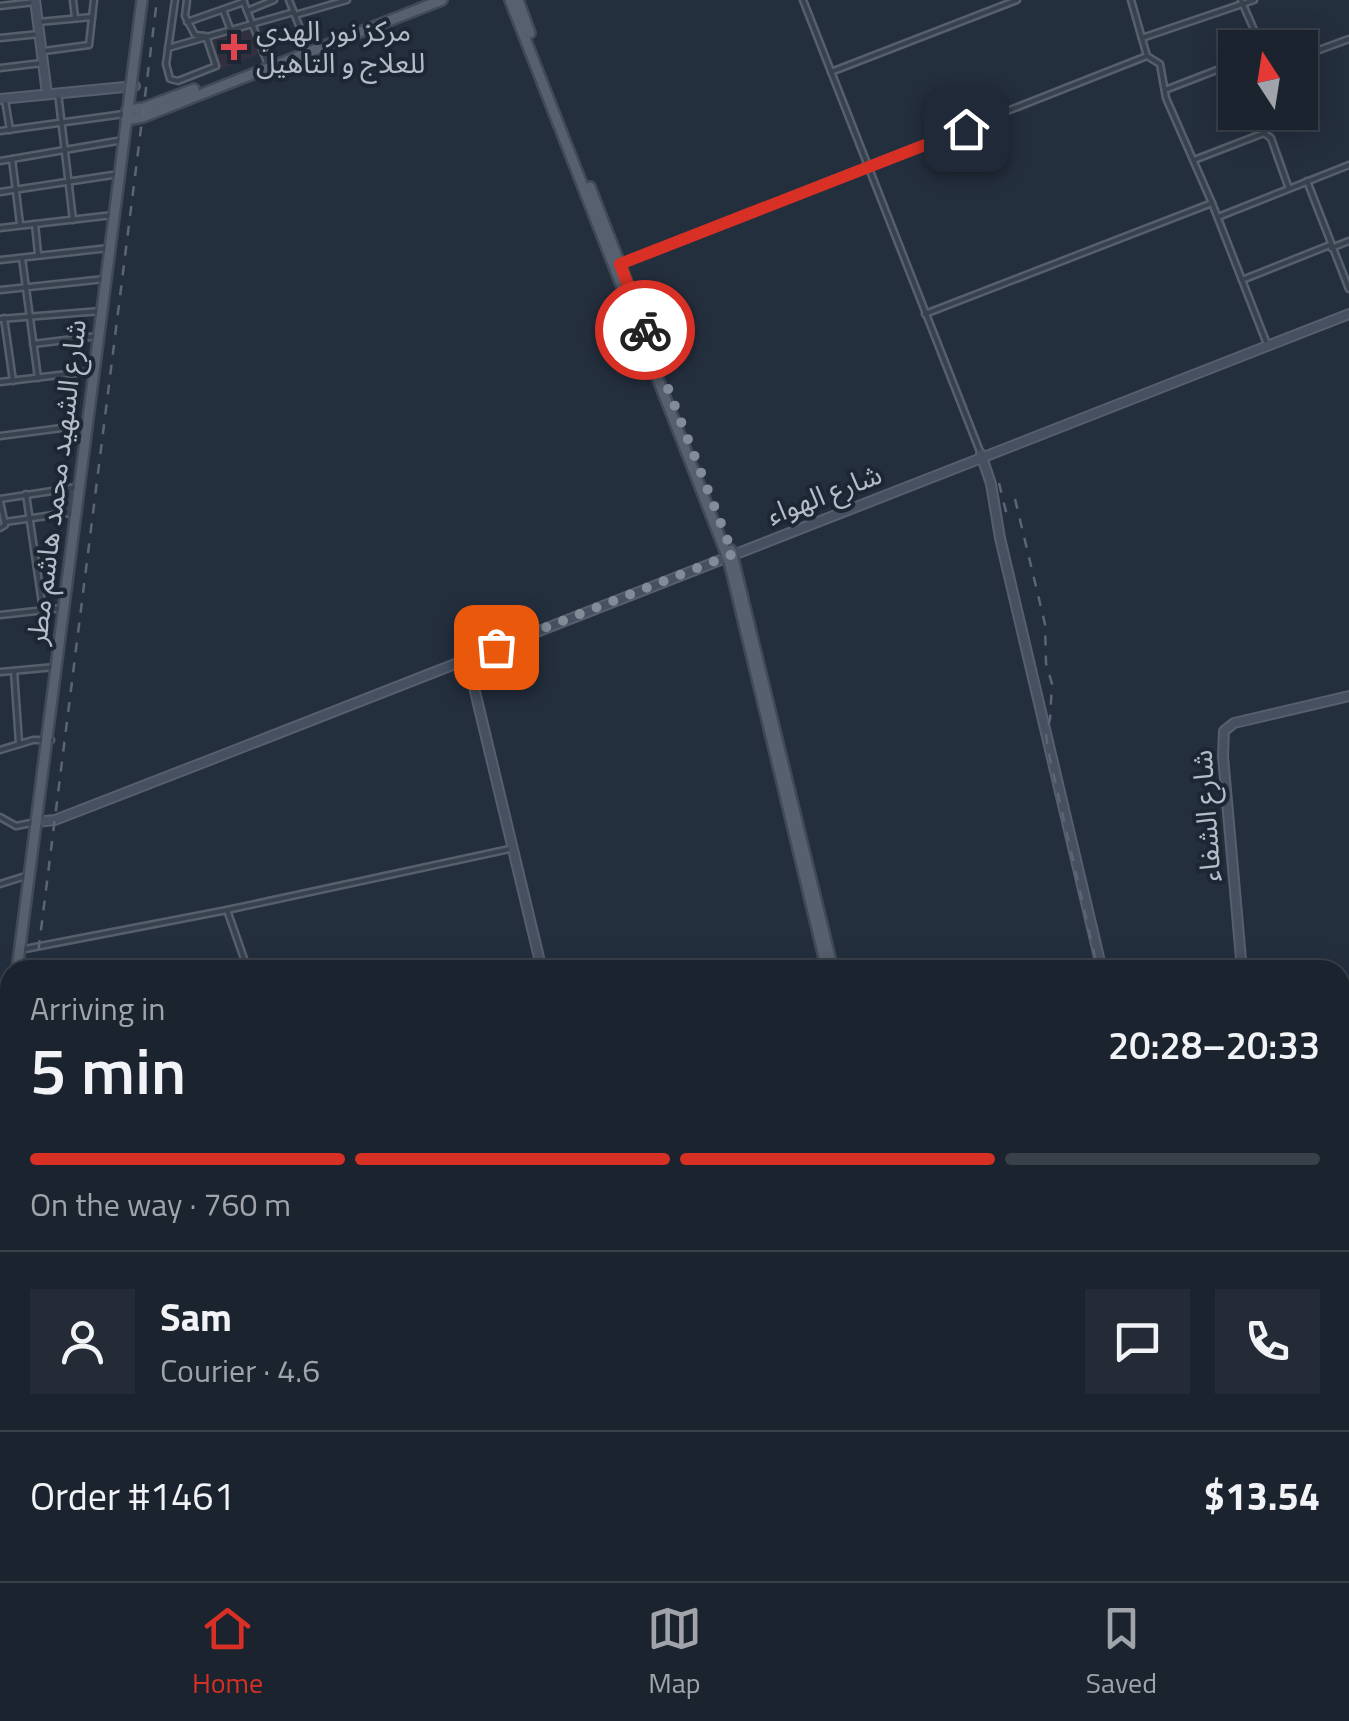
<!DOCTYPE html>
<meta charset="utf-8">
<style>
body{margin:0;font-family:"Titillium Web","Noto Sans Arabic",sans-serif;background:#242b36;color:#f1f3f6;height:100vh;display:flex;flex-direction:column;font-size:38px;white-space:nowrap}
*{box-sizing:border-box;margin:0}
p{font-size:32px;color:#a0a4aa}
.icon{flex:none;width:55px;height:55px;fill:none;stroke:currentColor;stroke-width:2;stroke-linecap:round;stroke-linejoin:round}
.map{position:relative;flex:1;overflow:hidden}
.details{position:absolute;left:0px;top:960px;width:1350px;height:622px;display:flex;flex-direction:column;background:#1b232e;border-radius:30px 30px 0 0;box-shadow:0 5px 25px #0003,0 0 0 2px #39404a}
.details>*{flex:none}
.needle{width:65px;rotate:348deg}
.buttons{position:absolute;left:1218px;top:30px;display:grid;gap:20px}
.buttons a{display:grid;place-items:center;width:100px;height:100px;border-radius:0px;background:#1b232e;box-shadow:0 5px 25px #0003,0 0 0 2px #39404a;font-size:50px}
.pin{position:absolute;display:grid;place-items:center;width:85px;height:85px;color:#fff;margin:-42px;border-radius:20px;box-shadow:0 5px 15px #0006}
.courier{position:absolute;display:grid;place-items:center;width:100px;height:100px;margin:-50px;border:8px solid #d93025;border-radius:50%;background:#fff;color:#222;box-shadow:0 2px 12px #0007}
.overview em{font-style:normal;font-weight:600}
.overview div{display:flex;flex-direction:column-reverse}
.overview{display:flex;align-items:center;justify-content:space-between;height:170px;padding:0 30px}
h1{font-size:65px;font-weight:600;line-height:75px}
.bar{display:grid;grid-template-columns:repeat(4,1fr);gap:15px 10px;align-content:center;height:120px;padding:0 30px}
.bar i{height:12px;border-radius:8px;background:#39404a}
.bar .on{background:#d93025}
.bar p{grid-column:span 4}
.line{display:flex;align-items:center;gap:25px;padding:0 30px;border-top:2px solid #39404a}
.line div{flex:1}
.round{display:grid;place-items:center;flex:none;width:105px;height:105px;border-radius:0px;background:#242b36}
.menu{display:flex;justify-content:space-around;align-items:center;height:140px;border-top:2px solid #39404a;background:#1b232e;font-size:28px;color:#a0a4aa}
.menu a{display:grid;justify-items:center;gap:5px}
.menu .on{color:#d93025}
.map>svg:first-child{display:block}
.medical{fill:#32303f}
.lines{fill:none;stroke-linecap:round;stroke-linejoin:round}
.stream{stroke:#394c67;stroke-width:2.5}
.street-casing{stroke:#565f6c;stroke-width:9}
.secondary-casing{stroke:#565f6c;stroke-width:12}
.primary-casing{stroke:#414a57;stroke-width:14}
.street{stroke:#38414e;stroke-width:4}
.secondary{stroke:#465061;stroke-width:8}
.primary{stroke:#56606e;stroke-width:9}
.rail{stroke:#5a6575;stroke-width:2.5;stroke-dasharray:10 10;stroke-linecap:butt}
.done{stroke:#828b98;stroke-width:10;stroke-dasharray:0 18}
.route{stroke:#d93025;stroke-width:12}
.health-dot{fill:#e0444e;stroke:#1d2633;stroke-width:4}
.labels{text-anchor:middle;stroke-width:8;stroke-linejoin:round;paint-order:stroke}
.poi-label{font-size:28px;fill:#b4bcc9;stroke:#1d2633;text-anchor:start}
.street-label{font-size:28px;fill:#b4bcc9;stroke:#1d2633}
</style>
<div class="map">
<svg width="1349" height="1581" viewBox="0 0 1349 1581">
<rect width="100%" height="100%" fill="#242f3e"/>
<polygon class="medical" points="248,27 259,54 220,70 209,40"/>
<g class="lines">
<polyline class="stream" points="681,1572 683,1581"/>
<g class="street-casing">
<g id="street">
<polyline points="73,0 75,18"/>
<polyline points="175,0 166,64 170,79 178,81 216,66 206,36 195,35 185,16 187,0"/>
<polyline points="243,0 267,62"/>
<polyline points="289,0 307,46"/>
<polyline points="803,0 981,454"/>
<polyline points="1131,0 1147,56 1160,64 1166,98 1212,203 1267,344"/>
<polyline points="1241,0 1262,48"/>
<polyline points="0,6 35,2"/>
<polyline points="223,10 231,31"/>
<polyline points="247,11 274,0"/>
<polyline points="295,15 347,0"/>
<polyline points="38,22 92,17"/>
<polyline points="187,22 244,2"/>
<polyline points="0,38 39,34"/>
<polyline points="1142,38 1254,0"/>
<polyline points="168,48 294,12"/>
<polyline points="44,51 89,45 94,0"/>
<polyline points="1300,57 1349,39"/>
<polyline points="0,68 42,63"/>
<polyline points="831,72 1017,0"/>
<polyline points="1165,90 1235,63"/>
<polyline points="58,93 73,220"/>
<polyline points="5,100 10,130"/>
<polyline points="0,131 124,114"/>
<polyline points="12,159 20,224"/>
<polyline points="1194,160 1264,133 1271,138 1288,186"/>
<polyline points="0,161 123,140"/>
<polyline points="1307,181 1349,289"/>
<polyline points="0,192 119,174"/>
<polyline points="1218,217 1349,165"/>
<polyline points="35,224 38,254"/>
<polyline points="0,228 113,215"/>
<polyline points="1331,248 1349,241"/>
<polyline points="22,258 38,378"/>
<polyline points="0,260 109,248"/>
<polyline points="621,263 1147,56"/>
<polyline points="1242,280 1330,245"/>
<polyline points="0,290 105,279"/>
<polyline points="925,314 1212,203"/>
<polyline points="4,318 13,381"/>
<polyline points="0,319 101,311"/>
<polyline points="33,344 98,336"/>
<polyline points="0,382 93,371"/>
<polyline points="0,436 85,425"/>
<polyline points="26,494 43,610"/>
<polyline points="0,499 78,487"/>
<polyline points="0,501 5,525 0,528"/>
<polyline points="67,513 70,488"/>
<polyline points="5,522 67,513 74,515"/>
<polyline points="0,615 63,608"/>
<polyline points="14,671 19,743"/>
<polyline points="0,672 55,667"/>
<polyline points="0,750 33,740 51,740"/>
<polyline points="0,817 16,826 36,822"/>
<polyline points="0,884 29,875"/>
<polyline points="227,910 248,970"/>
<polyline points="25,949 227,910 510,849"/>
<polyline points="1340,982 1349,1024"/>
<polyline points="1340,1038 1349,1036"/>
<polyline points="1340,1070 1349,1067"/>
<polyline points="1340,1121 1349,1119"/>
<polyline points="1340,1199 1349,1197"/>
<polyline points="1340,1274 1349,1272"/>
<polyline points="1340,1314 1349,1313"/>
<polyline points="1340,1327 1349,1416"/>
<polyline points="0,1335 10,1336"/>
<polyline points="417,1572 420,1581"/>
</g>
</g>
<g class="secondary-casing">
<g id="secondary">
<polyline points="35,0 47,94"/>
<polyline points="0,99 135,86"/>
<polyline points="981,454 991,484 1000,538 1102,970"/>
<polyline points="467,658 542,970"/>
<polyline points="36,822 55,820 220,756 1349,314"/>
<polyline points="1242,970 1223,756 1224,731 1234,723 1349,696"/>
<polyline points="0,1020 10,1014"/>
<polyline points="10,1341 5,1353 10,1401"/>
<polyline points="1340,1491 1349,1489"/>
<polyline points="0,1523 10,1520"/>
<polyline points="65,1572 68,1581"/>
<polyline points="687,1572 689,1581"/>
<polyline points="1307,1572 1308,1581"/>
<polyline points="945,1581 977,1574"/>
<polyline points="1224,1581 1246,1572"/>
</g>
</g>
<g class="primary-casing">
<g id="primary">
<polyline points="510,0 729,561 827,970"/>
<polyline points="518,0 530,33"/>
<polyline points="127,110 143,108 194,89"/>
<polyline points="126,120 143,117 442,0"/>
<polyline points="590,187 631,293"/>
<polyline points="731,550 833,970"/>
<polyline points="17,970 142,0"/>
<polyline points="0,1107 10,1024"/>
<polyline points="0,1153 6,1101"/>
<polyline points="972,1572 974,1581"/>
<polyline points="979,1572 981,1581"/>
</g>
</g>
<use href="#street" class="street"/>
<use href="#secondary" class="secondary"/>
<use href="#primary" class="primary"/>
<g class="rail">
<polyline points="999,483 1008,520"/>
<polyline points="1015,499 1045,624 1046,663 1052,684 1050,719 1046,733 1048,750 1098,970"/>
<polyline points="36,970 157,0"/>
<polyline points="0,1253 10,1172"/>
<polyline points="24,1572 26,1581"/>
<polyline points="953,1581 990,1572"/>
</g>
</g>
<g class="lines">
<polyline class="done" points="496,647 733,554 645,330"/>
<polyline class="route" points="645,330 620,264 966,129"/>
</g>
<path class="health-dot" d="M229 32h10v10h10v10h-10v10h-10v-10h-10v-10h10z"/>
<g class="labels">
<g class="poi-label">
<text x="256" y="41">مركز نور الهدي<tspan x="256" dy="32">للعلاج و التاهيل</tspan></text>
</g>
<g class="street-label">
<text transform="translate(56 482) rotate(-83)" y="10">شارع الشهيد محمد هاشم مطر</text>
<text transform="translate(824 494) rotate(-21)" y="10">شارع الهواء</text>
<text transform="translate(1206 816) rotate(-94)" y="10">شارع الشفاء</text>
</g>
</g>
</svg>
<div class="buttons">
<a><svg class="needle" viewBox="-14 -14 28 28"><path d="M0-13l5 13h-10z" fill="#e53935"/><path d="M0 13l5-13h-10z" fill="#a0a4aa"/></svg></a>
</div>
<div class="pin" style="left:496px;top:647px;background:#ea580c"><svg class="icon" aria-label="bag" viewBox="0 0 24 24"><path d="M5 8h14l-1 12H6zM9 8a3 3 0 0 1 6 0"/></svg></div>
<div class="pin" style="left:966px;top:129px;background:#1f2937"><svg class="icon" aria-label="home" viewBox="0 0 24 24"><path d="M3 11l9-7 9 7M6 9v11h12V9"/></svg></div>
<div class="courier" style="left:645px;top:330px"><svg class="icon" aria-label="bike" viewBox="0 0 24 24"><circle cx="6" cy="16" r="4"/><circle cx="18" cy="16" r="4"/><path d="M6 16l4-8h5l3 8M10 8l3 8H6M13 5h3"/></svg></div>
<section class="details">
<div class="overview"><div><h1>5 min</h1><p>Arriving in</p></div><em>20:28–20:33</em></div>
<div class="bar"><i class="on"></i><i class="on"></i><i class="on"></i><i></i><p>On the way · 760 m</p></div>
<div class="line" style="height:180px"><a class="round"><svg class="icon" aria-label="person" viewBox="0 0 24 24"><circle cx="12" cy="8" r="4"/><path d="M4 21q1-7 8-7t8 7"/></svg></a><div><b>Sam</b><p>Courier · 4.6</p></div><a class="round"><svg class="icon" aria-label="chat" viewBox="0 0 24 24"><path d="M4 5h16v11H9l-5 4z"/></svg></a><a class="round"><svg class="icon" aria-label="phone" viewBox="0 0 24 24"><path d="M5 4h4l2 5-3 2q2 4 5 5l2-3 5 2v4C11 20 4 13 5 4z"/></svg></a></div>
<div class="line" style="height:130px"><div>Order #1461</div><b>$13.54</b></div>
</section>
</div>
<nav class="menu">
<a class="on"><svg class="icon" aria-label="home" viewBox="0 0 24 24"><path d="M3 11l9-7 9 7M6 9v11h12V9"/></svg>Home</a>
<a><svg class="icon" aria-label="map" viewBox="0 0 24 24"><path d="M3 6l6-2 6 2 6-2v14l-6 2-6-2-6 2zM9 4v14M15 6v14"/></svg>Map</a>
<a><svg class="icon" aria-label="saved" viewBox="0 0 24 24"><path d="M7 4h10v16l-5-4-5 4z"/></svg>Saved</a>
</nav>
